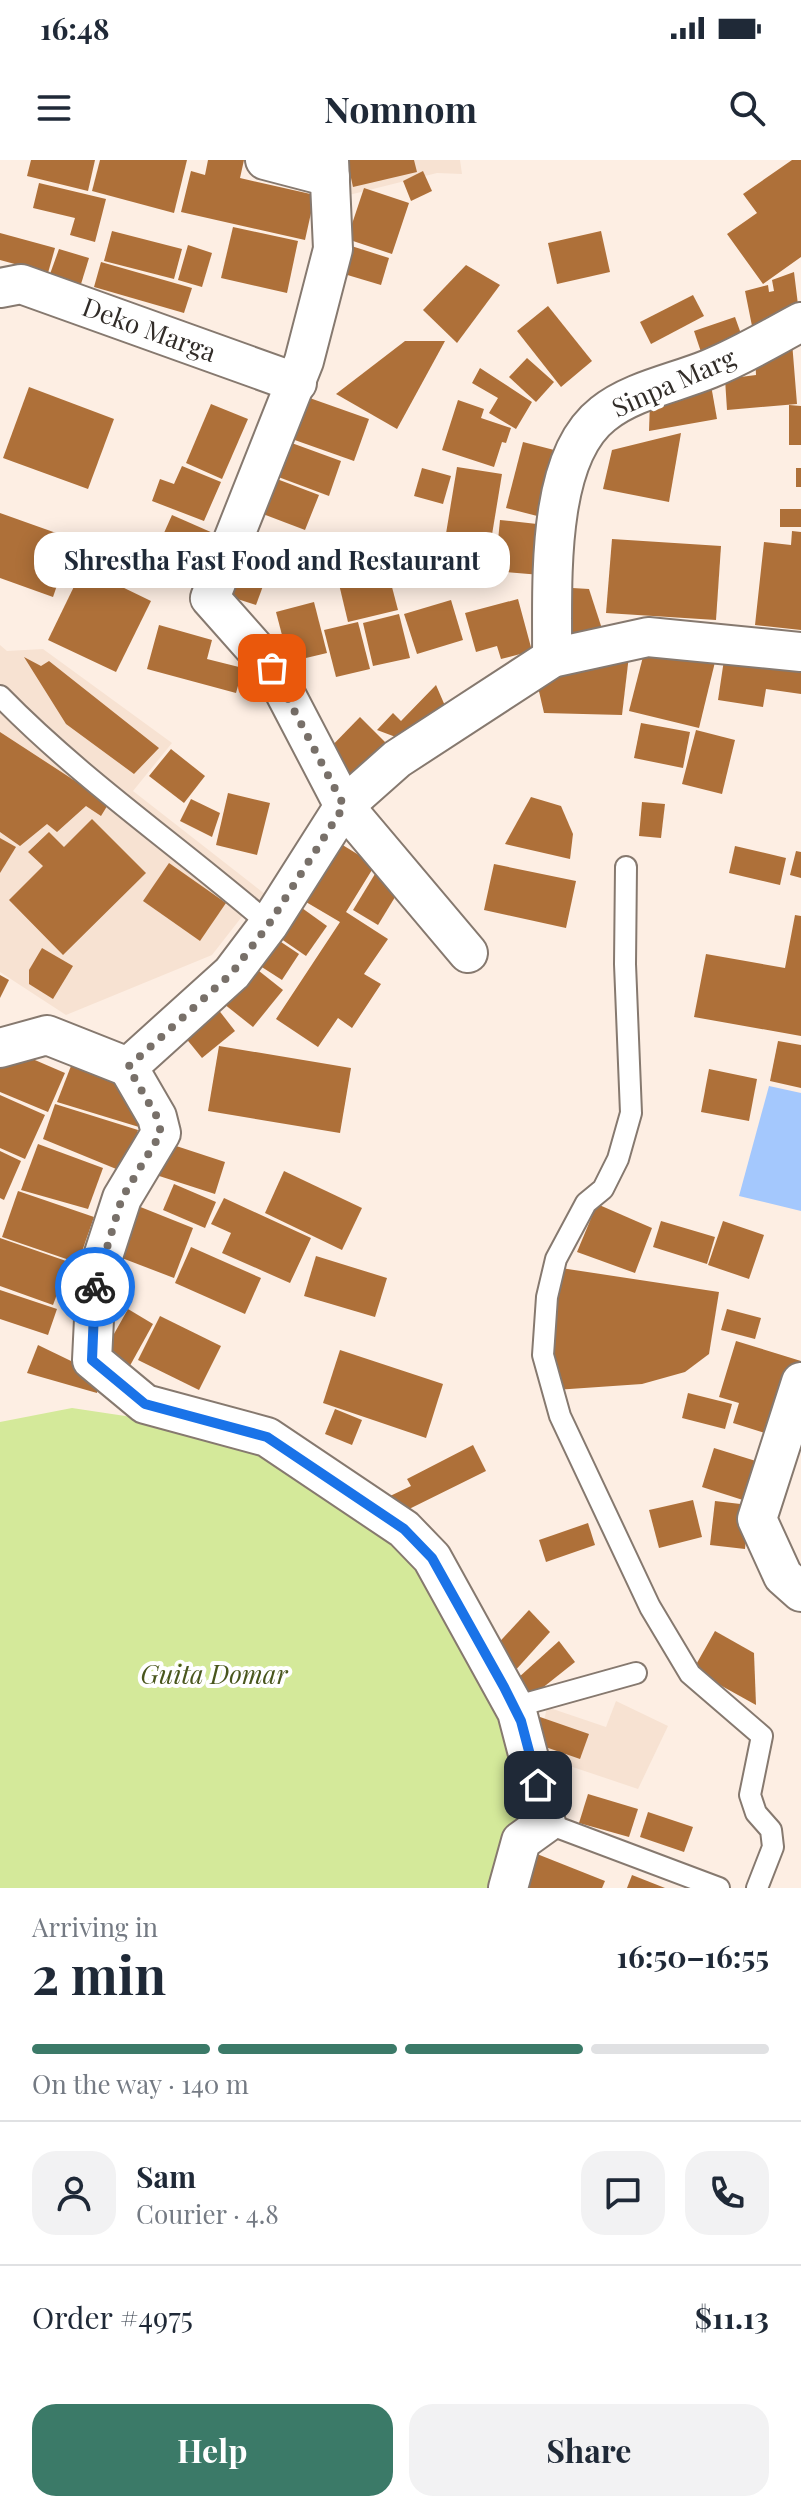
<!DOCTYPE html>
<meta charset="utf-8">
<style>
body{margin:0;font-family:"Playfair Display",serif;background:#f2f2f3;color:#1f2937;height:100vh;display:flex;flex-direction:column;font-size:30px;white-space:nowrap}
*{box-sizing:border-box;margin:0}
p{font-size:26px;color:#747a83}
.icon{flex:none;width:44px;height:44px;fill:none;stroke:currentColor;stroke-width:2;stroke-linecap:round;stroke-linejoin:round}
.map{position:relative;height:1728px;overflow:hidden}
.panel{display:flex;flex-direction:column;background:#fff;flex:1}
.panel>*{flex:none}
.pin{position:absolute;display:grid;place-items:center;width:68px;height:68px;color:#fff;margin:-34px;border-radius:16px;box-shadow:0 4px 12px #0006}
.courier{position:absolute;display:grid;place-items:center;width:80px;height:80px;margin:-40px;border:6px solid #1a73e8;border-radius:50%;background:#fff;color:#222;box-shadow:0 2px 10px #0007}
.bubble{position:absolute;height:56px;border-radius:24px;background:#fff;box-shadow:0 4px 20px #0003;font-size:26px;font-weight:700;line-height:56px;text-align:center}
.overview em{font-style:normal;font-weight:700}
.overview div{display:flex;flex-direction:column-reverse}
.overview{display:flex;align-items:center;justify-content:space-between;height:136px;padding:0 32px}
h1{font-size:52px;font-weight:700;line-height:60px}
.bar{display:grid;grid-template-columns:repeat(4,1fr);gap:12px 8px;align-content:center;height:96px;padding:0 32px}
.bar i{height:10px;border-radius:6px;background:#e0e1e3}
.bar .current{background:#3b7a68}
.bar p{grid-column:span 4}
.line{display:flex;align-items:center;gap:20px;padding:0 32px;border-top:2px solid #e0e1e3}
.line div{flex:1}
.round{display:grid;place-items:center;flex:none;width:84px;height:84px;border-radius:24px;background:#f2f2f3}
.cta{display:flex;gap:16px;margin-top:auto;padding:16px 32px}
.cta a{flex:1;height:92px;border-radius:24px;background:#3b7a68;color:#fff;font-size:32px;font-weight:700;line-height:92px;text-align:center}
.cta a+a{background:#f2f2f3;color:#1f2937}
.status{display:flex;justify-content:space-between;align-items:center;height:56px;padding:0 40px;background:#fff;direction:ltr}
.status svg{height:22px;fill:currentColor}
header{display:flex;justify-content:space-between;align-items:center;height:104px;padding:0 32px;background:#fff;font-size:36px;font-weight:700}
.map>svg:first-child{display:block}
.built{fill:#f7e2d2}
.green{fill:#d4e99a}
.water{fill:#a4c8fd}
.building{fill:#ae7039}
.lines{fill:none;stroke-linecap:round;stroke-linejoin:round}
.lane-casing{stroke:#86796f;stroke-width:24}
.street-casing{stroke:#86796f;stroke-width:42}
.lane{stroke:#fff;stroke-width:20}
.street{stroke:#fff;stroke-width:38}
.done{stroke:#787069;stroke-width:8;stroke-dasharray:0 14.4}
.route{stroke:#1a73e8;stroke-width:10}
.labels{text-anchor:middle;stroke-width:8;stroke-linejoin:round;paint-order:stroke}
.street-label{font-size:26px;fill:#312c28;stroke:#fff}
.park-label{font-size:26px;font-style:italic;fill:#49561d;stroke:#fff}
</style>
<div class="status"><b>16:48</b><svg viewBox="0 0 49 12"><path d="M0 12V9h3v3zM5 12V6h3v6zM10 12V3h3v9zM15 12V0h3v12zM26 1h20v11H26zM47 4h2v5h-2z"/></svg></div>
<header><svg class="icon" aria-label="menu" viewBox="0 0 24 24"><path d="M4 6h16M4 12h16M4 18h16"/></svg>Nomnom<svg class="icon" aria-label="search" viewBox="0 0 24 24"><circle cx="10" cy="10" r="6"/><path d="M15 15l6 6"/></svg></header>
<div class="map">
<svg width="801" height="1728" viewBox="0 0 801 1728">
<rect width="100%" height="100%" fill="#fdeee3"/>
<g class="built">
<polygon points="336,0 460,0 462,14 437,13 341,37"/>
<polygon points="0,485 7,491 43,489 172,583 133,631 274,741 244,754 212,795 66,855 0,812"/>
<polygon points="616,1541 668,1566 638,1629 537,1595 547,1547 606,1567"/>
</g>
<polygon class="green" points="72,1248 225,1271 409,1385 507,1549 533,1636 508,1728 0,1728 0,1262"/>
<polygon class="water" points="769,926 801,933 801,1051 739,1036"/>
<g class="building">
<polygon points="31,0 95,0 88,31 27,16"/>
<polygon points="100,0 187,0 174,53 92,31"/>
<polygon points="208,0 244,0 240,18 315,35 305,80 181,52 191,11 205,15"/>
<polygon points="347,0 414,0 417,12 353,27"/>
<polygon points="792,0 801,0 801,97 763,124 727,74 757,53 743,34"/>
<polygon points="423,11 432,31 411,41 403,21"/>
<polygon points="39,23 106,39 95,82 70,75 75,58 33,48"/>
<polygon points="364,28 409,43 392,94 347,79"/>
<polygon points="233,67 298,81 287,133 221,118"/>
<polygon points="112,71 182,89 174,119 104,101"/>
<polygon points="601,71 610,112 557,124 548,83"/>
<polygon points="0,73 55,88 48,113 0,100"/>
<polygon points="342,83 389,98 381,125 334,111"/>
<polygon points="188,85 212,93 202,127 178,120"/>
<polygon points="59,89 89,98 81,124 50,114"/>
<polygon points="101,102 192,128 184,153 94,127"/>
<polygon points="466,105 500,125 457,183 423,150"/>
<polygon points="794,112 799,153 753,171 745,131 768,125 769,132 774,131 772,120"/>
<polygon points="693,135 704,156 651,184 640,162"/>
<polygon points="548,146 592,201 561,227 517,171"/>
<polygon points="735,157 745,185 703,198 694,171"/>
<polygon points="405,181 445,181 397,269 336,234"/>
<polygon points="792,182 797,244 727,250 725,219 756,215 755,191"/>
<polygon points="527,198 554,222 536,242 509,217"/>
<polygon points="480,208 532,242 516,269 489,253 498,238 472,223"/>
<polygon points="709,214 717,259 649,271 650,242"/>
<polygon points="29,227 114,259 88,329 3,298"/>
<polygon points="304,236 369,259 354,301 289,278"/>
<polygon points="458,240 484,249 481,258 511,268 506,283 502,282 494,307 442,290"/>
<polygon points="211,244 248,259 222,319 186,303"/>
<polygon points="789,245 801,246 801,285 789,285"/>
<polygon points="681,273 669,342 603,329 612,290"/>
<polygon points="278,278 341,301 329,336 265,312"/>
<polygon points="523,282 562,292 545,358 506,348"/>
<polygon points="182,306 221,322 204,361 152,341 160,319 174,324"/>
<polygon points="457,307 502,314 484,423 439,416"/>
<polygon points="422,308 451,316 443,344 414,336"/>
<rect x="796" y="308" width="5" height="19"/>
<polygon points="269,316 319,335 305,370 255,351"/>
<rect x="780" y="349" width="21" height="18"/>
<polygon points="0,353 73,379 53,437 0,418"/>
<polygon points="172,355 213,373 192,420 151,402"/>
<polygon points="500,360 546,365 541,415 495,411"/>
<polygon points="792,371 801,372 801,470 755,465 764,382 791,385"/>
<polygon points="248,375 290,394 281,415 238,397"/>
<polygon points="319,379 344,396 327,421 302,403"/>
<polygon points="612,379 721,386 716,460 606,453"/>
<polygon points="83,408 151,441 116,512 48,480"/>
<polygon points="387,408 398,450 348,462 338,420"/>
<polygon points="232,415 263,426 256,445 225,435"/>
<polygon points="556,427 589,429 605,478 563,486"/>
<polygon points="518,439 532,491 501,499 497,486 476,492 465,453"/>
<polygon points="451,440 463,480 417,494 404,454"/>
<polygon points="314,442 327,493 289,502 276,452"/>
<polygon points="399,454 410,498 373,506 363,463"/>
<polygon points="358,462 370,509 336,517 324,470"/>
<polygon points="159,465 212,480 207,499 243,508 236,533 147,509"/>
<polygon points="646,485 715,502 699,568 629,551"/>
<polygon points="630,487 622,555 544,553 535,514"/>
<polygon points="725,493 801,503 801,534 766,529 763,547 718,540"/>
<polygon points="24,497 41,506 49,501 159,588 134,614 66,564"/>
<polygon points="436,525 449,555 409,582 377,570 393,553 401,561"/>
<polygon points="360,557 395,592 356,630 322,596"/>
<polygon points="641,563 690,572 683,608 634,598"/>
<polygon points="696,570 735,580 722,634 682,624"/>
<polygon points="0,572 109,643 101,656 86,646 57,672 47,664 20,686 0,672"/>
<polygon points="171,589 205,616 184,643 149,616"/>
<polygon points="228,633 270,643 257,695 216,685"/>
<polygon points="531,637 561,646 573,674 570,699 505,684"/>
<polygon points="191,639 220,653 212,677 180,661"/>
<polygon points="642,642 665,644 661,678 639,676"/>
<polygon points="92,659 146,713 63,795 9,740 43,706 28,692 49,672 64,687"/>
<polygon points="0,678 16,687 0,713"/>
<polygon points="341,684 375,705 346,752 388,779 364,814 381,824 352,868 338,858 318,887 276,859 340,762 306,742"/>
<polygon points="735,686 786,698 780,725 729,713"/>
<polygon points="796,691 801,692 801,718 790,715"/>
<polygon points="169,703 226,743 200,781 143,741"/>
<polygon points="494,704 576,721 566,768 484,750"/>
<polygon points="378,709 403,724 378,765 353,750"/>
<polygon points="295,743 327,766 306,796 274,774"/>
<polygon points="795,755 801,756 801,876 694,857 706,794 785,808"/>
<polygon points="272,776 299,794 282,820 254,802"/>
<polygon points="42,788 73,806 53,839 29,824 29,810"/>
<polygon points="249,803 283,830 253,867 219,840"/>
<polygon points="0,815 9,820 0,838"/>
<polygon points="214,844 235,871 202,898 180,871"/>
<polygon points="778,881 801,885 801,928 770,921"/>
<polygon points="219,886 351,908 340,973 208,951"/>
<polygon points="7,888 65,913 48,952 0,932 0,904"/>
<polygon points="71,906 130,925 139,967 57,942"/>
<polygon points="709,909 757,919 749,961 701,952"/>
<polygon points="0,935 45,955 25,999 0,988"/>
<polygon points="55,944 138,970 126,1013 43,979"/>
<polygon points="164,982 225,1002 215,1034 153,1014"/>
<polygon points="38,984 103,1008 88,1049 21,1030"/>
<polygon points="0,991 21,1001 4,1040 0,1038"/>
<polygon points="284,1011 362,1048 342,1090 265,1053"/>
<polygon points="174,1024 216,1042 205,1068 163,1050"/>
<polygon points="18,1031 94,1057 78,1103 2,1077"/>
<polygon points="224,1038 311,1078 290,1123 222,1093 231,1073 211,1064"/>
<polygon points="133,1044 193,1068 174,1118 114,1095"/>
<polygon points="597,1044 652,1068 635,1113 577,1092"/>
<polygon points="661,1061 715,1077 707,1104 653,1087"/>
<polygon points="723,1061 764,1075 749,1119 708,1105"/>
<polygon points="0,1078 69,1102 53,1145 0,1126"/>
<polygon points="191,1087 261,1118 245,1154 175,1123"/>
<polygon points="316,1096 387,1118 375,1157 304,1136"/>
<polygon points="561,1108 719,1132 709,1194 685,1212 642,1224 555,1230 551,1170"/>
<polygon points="0,1130 57,1149 48,1175 0,1159"/>
<polygon points="128,1149 153,1164 127,1211 101,1197"/>
<polygon points="727,1149 761,1158 755,1179 721,1170"/>
<polygon points="160,1156 221,1186 199,1230 138,1200"/>
<polygon points="736,1181 801,1201 778,1277 733,1263 739,1243 719,1237"/>
<polygon points="38,1185 100,1215 97,1233 27,1213"/>
<polygon points="340,1190 443,1224 426,1278 323,1243"/>
<polygon points="688,1233 732,1244 725,1269 682,1258"/>
<polygon points="335,1249 362,1260 352,1285 325,1274"/>
<polygon points="473,1285 486,1311 397,1355 388,1337 411,1326 407,1319"/>
<polygon points="714,1288 759,1302 746,1341 702,1327"/>
<polygon points="693,1340 702,1377 659,1388 649,1350"/>
<polygon points="715,1341 749,1345 745,1389 710,1385"/>
<polygon points="588,1363 595,1385 546,1402 539,1380"/>
<polygon points="529,1450 550,1472 513,1513 491,1491"/>
<polygon points="715,1471 754,1493 756,1545 693,1510"/>
<polygon points="559,1481 575,1502 531,1537 518,1518"/>
<polygon points="540,1557 589,1574 580,1599 531,1582"/>
<polygon points="588,1634 638,1649 629,1677 579,1663"/>
<polygon points="648,1652 693,1667 684,1692 640,1677"/>
<polygon points="532,1692 605,1721 602,1728 518,1728"/>
<polygon points="632,1715 665,1728 627,1728"/>
</g>
<g class="lines">
<g class="lane-casing">
<g id="lane">
<path d="M0 536C82 620 180 687 269 764"/>
<polyline points="626,707 625,804 631,953 618,999 603,1029 586,1043 556,1099 547,1137 543,1195 560,1256 650,1447 690,1514 762,1576 750,1635 756,1653 771,1670 773,1687 757,1728"/>
<polyline points="514,1547 636,1513"/>
<polyline points="546,1663 719,1728"/>
</g>
</g>
<g class="street-casing">
<g id="street">
<polyline points="265,0 330,17"/>
<polyline points="329,0 333,89 304,201 210,438 272,508 344,646 468,793"/>
<polyline points="0,128 21,124 297,223"/>
<path d="M552 498C553 430 544 300 603 254 631 231 675 223 709 209 741 196 771 178 801 162"/>
<polyline points="0,888 47,875 128,907 232,813 269,764 344,646 397,599 552,498 648,477 801,492"/>
<polyline points="128,907 157,957 161,973 122,1038 96,1118 92,1200 145,1244 267,1277 404,1369 432,1398 517,1552 546,1663 521,1681 508,1728"/>
<polyline points="801,1222 757,1359 783,1416 801,1432"/>
</g>
</g>
<use href="#lane" class="lane"/>
<use href="#street" class="street"/>
</g>
<g class="lines">
<polyline class="done" points="95,1127 122,1038 161,973 157,957 128,907 232,813 269,764 344,646 272,508"/>
<polyline class="route" points="95,1127 92,1200 145,1244 267,1277 404,1369 432,1398 504,1527 521,1561 538,1625"/>
</g>
<g class="labels">
<g class="street-label">
<text transform="translate(149 170) rotate(20)" y="9">Deko Marga</text>
<text transform="translate(674 223) rotate(-24)" y="9">Sinpa Marg</text>
</g>
<g class="park-label">
<text x="214" y="1524">Guita Domar</text>
</g>
</g>
</svg>
<div class="pin" style="left:272px;top:508px;background:#ea580c"><svg class="icon" aria-label="bag" viewBox="0 0 24 24"><path d="M5 8h14l-1 12H6zM9 8a3 3 0 0 1 6 0"/></svg></div>
<div class="pin" style="left:538px;top:1625px;background:#1f2937"><svg class="icon" aria-label="home" viewBox="0 0 24 24"><path d="M3 11l9-7 9 7M6 9v11h12V9"/></svg></div>
<div class="courier" style="left:95px;top:1127px"><svg class="icon" aria-label="bike" viewBox="0 0 24 24"><circle cx="6" cy="16" r="4"/><circle cx="18" cy="16" r="4"/><path d="M6 16l4-8h5l3 8M10 8l3 8H6M13 5h3"/></svg></div>
<div class="bubble" style="left:34px;top:372px;width:476px">Shrestha Fast Food and Restaurant</div>
</div>
<section class="panel">
<div class="overview"><div><h1>2 min</h1><p>Arriving in</p></div><em>16:50–16:55</em></div>
<div class="bar"><i class="current"></i><i class="current"></i><i class="current"></i><i></i><p>On the way · 140 m</p></div>
<div class="line" style="height:144px"><a class="round"><svg class="icon" aria-label="person" viewBox="0 0 24 24"><circle cx="12" cy="8" r="4"/><path d="M4 21q1-7 8-7t8 7"/></svg></a><div><b>Sam</b><p>Courier · 4.8</p></div><a class="round"><svg class="icon" aria-label="chat" viewBox="0 0 24 24"><path d="M4 5h16v11H9l-5 4z"/></svg></a><a class="round"><svg class="icon" aria-label="phone" viewBox="0 0 24 24"><path d="M5 4h4l2 5-3 2q2 4 5 5l2-3 5 2v4C11 20 4 13 5 4z"/></svg></a></div>
<div class="line" style="height:104px"><div>Order #4975</div><b>$11.13</b></div>
<div class="cta"><a>Help</a><a>Share</a></div>
</section>
